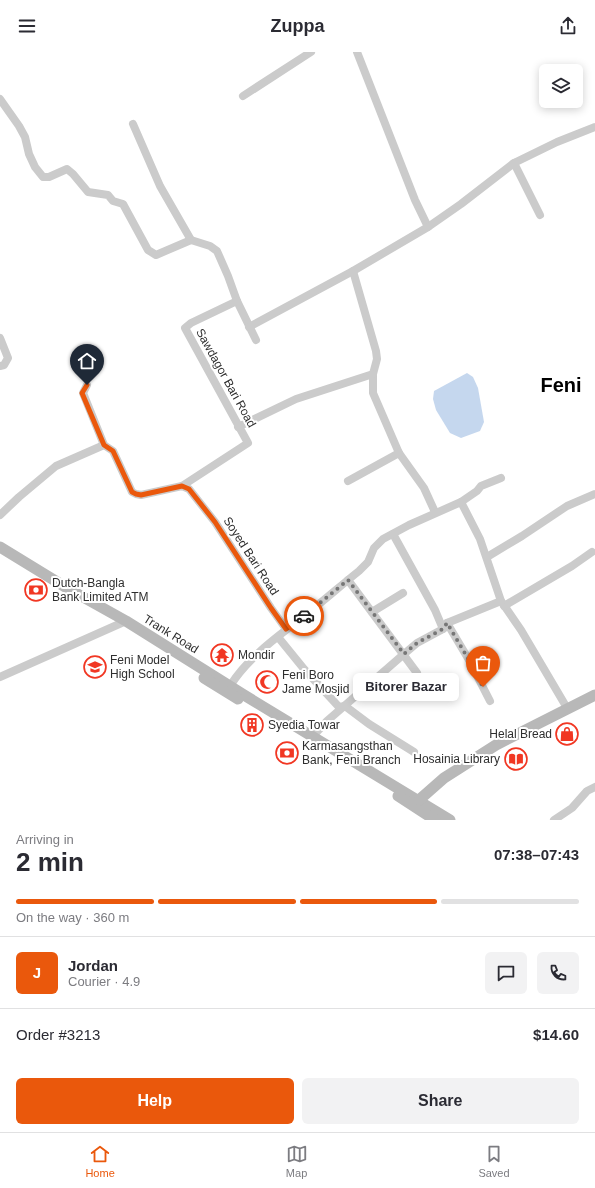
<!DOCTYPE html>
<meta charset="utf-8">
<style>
body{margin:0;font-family:Helvetica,sans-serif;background:#f2f2f3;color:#2b2b33;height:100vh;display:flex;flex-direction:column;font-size:15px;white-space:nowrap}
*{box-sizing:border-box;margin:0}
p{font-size:13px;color:#7c7c81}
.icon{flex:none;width:22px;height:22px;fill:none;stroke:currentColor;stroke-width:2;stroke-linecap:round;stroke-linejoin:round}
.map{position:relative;height:768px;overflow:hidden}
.panel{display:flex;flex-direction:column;background:#fff;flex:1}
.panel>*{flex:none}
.fabs{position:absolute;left:539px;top:12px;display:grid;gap:8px}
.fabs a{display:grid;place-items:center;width:44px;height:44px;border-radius:6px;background:#fff;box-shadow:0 2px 10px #0003;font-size:20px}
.pin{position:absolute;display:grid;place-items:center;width:34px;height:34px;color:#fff;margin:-41px -17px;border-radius:50% 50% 50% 0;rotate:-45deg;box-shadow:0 0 4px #0007}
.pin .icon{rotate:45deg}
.courier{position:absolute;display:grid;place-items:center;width:40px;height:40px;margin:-20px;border:3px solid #ea580c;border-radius:50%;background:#fff;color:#222;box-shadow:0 1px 5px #0007}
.bubble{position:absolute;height:28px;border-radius:6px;background:#fff;box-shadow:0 2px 10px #0003;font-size:13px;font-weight:700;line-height:28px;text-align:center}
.head em{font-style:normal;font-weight:700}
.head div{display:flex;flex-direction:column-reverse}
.head{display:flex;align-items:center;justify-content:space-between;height:68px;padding:0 16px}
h1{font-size:26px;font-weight:700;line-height:30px}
.bar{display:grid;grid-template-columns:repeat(4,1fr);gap:6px 4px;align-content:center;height:48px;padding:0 16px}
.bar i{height:5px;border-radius:3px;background:#e1e1e2}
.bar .current{background:#ea580c}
.bar p{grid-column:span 4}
.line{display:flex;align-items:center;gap:10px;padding:0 16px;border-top:1px solid #e1e1e2}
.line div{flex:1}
.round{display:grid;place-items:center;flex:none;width:42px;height:42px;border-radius:6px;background:#f2f2f3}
.primary-button{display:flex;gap:8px;margin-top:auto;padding:8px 16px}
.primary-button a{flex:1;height:46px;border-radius:6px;background:#ea580c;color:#fff;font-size:16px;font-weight:700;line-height:46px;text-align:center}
.primary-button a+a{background:#f2f2f3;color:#2b2b33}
header{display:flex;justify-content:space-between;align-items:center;height:52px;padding:0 16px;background:#fff;font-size:18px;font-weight:700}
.tab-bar{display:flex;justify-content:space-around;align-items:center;height:56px;border-top:1px solid #e1e1e2;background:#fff;font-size:11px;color:#7c7c81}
.tab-bar a{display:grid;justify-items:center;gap:2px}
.tab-bar .current{color:#ea580c}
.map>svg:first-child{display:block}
.water{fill:#c5d7ee}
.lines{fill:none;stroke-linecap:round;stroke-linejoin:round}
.street{stroke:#cbcbcb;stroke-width:8}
.secondary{stroke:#b8b8b8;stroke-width:11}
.done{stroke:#777;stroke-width:4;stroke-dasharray:0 7.2}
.route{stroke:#ea580c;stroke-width:5}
.labels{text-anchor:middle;stroke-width:4;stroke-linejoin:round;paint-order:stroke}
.street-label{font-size:12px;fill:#2e2e2e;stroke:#fff}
.poi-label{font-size:12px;fill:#2e2e2e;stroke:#fff;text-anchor:start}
.town-label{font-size:20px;font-weight:bold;fill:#000;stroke:#fff}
</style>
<header><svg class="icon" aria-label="menu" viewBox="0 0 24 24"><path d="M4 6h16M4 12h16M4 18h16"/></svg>Zuppa<svg class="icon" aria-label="share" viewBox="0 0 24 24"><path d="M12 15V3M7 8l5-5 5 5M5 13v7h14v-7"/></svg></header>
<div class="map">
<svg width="595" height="768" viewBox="0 0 595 768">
<rect width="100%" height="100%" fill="#fff"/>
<polygon class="water" points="467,321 473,325 478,336 484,370 480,379 461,386 450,381 436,358 433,347 434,339"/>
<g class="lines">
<g class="street">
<polyline points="357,0 415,148 428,175"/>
<polyline points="243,44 311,0"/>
<polyline points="0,47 19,74 25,85 29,102 35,115 43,125 49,125 67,117 73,122 88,140 108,143 113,149 123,152 148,198 156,203 191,188"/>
<polyline points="133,72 160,134 191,188 210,194 217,199 228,224 237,249 256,288"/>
<polyline points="514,111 540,163"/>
<polyline points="353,219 376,299 377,307 373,322 373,341 399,401 424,436 435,460"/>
<polyline points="249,275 353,219 428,175 461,152 514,111 557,90 595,75"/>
<polyline points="0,286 8,306 4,313 0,314"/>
<polyline points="87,333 83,341 104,393 113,399 132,440 136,442 141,443 182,434 189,437 215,470 271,556 286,577"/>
<polyline points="238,375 296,347 373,322"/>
<polyline points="348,429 399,401"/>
<polyline points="182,434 248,391 185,276 191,271 237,249"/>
<polyline points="461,450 480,487 501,549 521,578 567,656"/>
<polyline points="0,463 19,445 56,414 104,393"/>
<polyline points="393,482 435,558 443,577"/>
<polyline points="487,505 522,484 567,454 595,442"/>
<polyline points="348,528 417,621"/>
<polyline points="504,554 572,514 592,500"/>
<polyline points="372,560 403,541"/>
<polyline points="447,571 469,608 490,649"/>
<polyline points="278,585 304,617 339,655 345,654 369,672 414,700"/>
<polyline points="0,625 126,569"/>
<path d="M230 634C247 607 274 587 299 568 320 552 339 535 359 519L368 510 374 496 383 487 409 473 461 450 477 439 481 434 501 426"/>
<polyline points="313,684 327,669 404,602 417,591 443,577 447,571 501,549"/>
<polyline points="554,768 572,756 587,739 595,735"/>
</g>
<g class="secondary">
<polyline points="0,495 67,536 126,569 244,643 450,768"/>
<polyline points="204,626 238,647"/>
<polyline points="398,744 435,768"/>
<polyline points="419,748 444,726 496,693 595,643"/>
</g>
</g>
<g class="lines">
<polyline class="done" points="304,564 348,528 404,602 417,591 443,577 447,571 469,608 483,635"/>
<polyline class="route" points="87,333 82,341 104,393 113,399 132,440 136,442 141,443 182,434 189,437 215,470 271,556 286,577 304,564"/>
</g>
<defs>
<g id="bank-ring" transform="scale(1.15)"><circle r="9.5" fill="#fff" stroke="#f13723" stroke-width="1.5"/><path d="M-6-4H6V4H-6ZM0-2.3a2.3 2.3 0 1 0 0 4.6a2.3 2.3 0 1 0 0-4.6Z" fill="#f13723"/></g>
<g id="temple-ring" transform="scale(1.15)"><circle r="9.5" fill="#fff" stroke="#f13723" stroke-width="1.5"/><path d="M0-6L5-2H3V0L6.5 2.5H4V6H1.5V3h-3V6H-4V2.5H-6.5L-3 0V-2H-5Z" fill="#f13723"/></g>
<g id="school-ring" transform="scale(1.15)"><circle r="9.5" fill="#fff" stroke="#f13723" stroke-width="1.5"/><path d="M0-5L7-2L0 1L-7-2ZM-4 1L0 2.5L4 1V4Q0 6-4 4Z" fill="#f13723"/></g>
<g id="mosque-ring" transform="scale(1.15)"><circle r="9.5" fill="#fff" stroke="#f13723" stroke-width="1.5"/><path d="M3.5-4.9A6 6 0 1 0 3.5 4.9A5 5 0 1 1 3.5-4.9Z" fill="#f13723"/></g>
<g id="building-ring" transform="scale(1.15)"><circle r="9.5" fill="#fff" stroke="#f13723" stroke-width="1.5"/><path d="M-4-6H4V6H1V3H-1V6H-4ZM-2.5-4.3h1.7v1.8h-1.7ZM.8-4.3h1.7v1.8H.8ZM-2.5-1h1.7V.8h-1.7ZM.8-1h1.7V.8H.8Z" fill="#f13723"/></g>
<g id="shop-ring" transform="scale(1.15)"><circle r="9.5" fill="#fff" stroke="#f13723" stroke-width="1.5"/><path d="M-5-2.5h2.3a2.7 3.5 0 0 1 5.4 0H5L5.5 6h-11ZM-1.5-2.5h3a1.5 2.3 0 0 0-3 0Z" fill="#f13723"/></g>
<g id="library-ring" transform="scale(1.15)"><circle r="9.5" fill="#fff" stroke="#f13723" stroke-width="1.5"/><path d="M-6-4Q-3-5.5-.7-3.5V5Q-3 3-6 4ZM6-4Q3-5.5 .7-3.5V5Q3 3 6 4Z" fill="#f13723"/></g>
</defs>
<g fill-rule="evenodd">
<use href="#bank-ring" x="36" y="538"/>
<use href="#temple-ring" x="222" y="603"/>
<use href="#school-ring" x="95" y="615"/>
<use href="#mosque-ring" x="267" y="630"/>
<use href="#building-ring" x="252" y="673"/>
<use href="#shop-ring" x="567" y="682"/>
<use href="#bank-ring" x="287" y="701"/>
<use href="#library-ring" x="516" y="707"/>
</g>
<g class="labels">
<g class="street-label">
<text transform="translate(226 326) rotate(61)" y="4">Sawdagor Bari Road</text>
<text transform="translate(251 504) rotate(57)" y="4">Soyed Bari Road</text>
<text transform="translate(171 582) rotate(32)" y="4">Trank Road</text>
</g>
<g class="poi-label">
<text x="52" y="535">Dutch-Bangla<tspan x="52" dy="14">Bank Limited ATM</tspan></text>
<text x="238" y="607">Mondir</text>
<text x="110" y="612">Feni Model<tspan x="110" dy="14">High School</tspan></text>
<text x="282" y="627">Feni Boro<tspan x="282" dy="14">Jame Mosjid</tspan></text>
<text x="268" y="677">Syedia Towar</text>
<text x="552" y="686" text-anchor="end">Helal Bread</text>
<text x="302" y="698">Karmasangsthan<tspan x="302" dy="14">Bank, Feni Branch</tspan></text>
<text x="500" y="711" text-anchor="end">Hosainia Library</text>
</g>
<g class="town-label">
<text x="561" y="340">Feni</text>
</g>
</g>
</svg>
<div class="fabs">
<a><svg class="icon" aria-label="layers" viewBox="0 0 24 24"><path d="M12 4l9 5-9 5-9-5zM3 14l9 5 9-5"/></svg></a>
</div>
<div class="pin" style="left:483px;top:635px;background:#ea580c"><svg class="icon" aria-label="bag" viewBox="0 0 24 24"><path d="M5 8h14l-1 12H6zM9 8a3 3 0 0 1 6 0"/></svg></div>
<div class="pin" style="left:87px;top:333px;background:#1f2937"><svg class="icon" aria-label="home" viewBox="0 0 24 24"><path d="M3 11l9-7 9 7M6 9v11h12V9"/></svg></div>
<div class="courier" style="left:304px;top:564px"><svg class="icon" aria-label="car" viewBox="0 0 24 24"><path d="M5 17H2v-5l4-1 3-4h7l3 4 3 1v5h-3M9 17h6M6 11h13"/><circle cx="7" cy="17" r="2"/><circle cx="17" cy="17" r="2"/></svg></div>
<div class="bubble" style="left:353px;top:621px;width:106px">Bitorer Bazar</div>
</div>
<section class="panel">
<div class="head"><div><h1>2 min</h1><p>Arriving in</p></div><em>07:38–07:43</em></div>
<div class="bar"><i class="current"></i><i class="current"></i><i class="current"></i><i></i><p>On the way · 360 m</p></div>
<div class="line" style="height:72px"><b class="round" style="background:#ea580c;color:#fff">J</b><div><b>Jordan</b><p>Courier · 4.9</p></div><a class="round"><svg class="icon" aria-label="chat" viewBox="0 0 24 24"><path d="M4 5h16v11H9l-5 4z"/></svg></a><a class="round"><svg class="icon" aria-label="phone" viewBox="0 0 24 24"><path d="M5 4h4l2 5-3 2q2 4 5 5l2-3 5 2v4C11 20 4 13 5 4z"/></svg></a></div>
<div class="line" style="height:52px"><div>Order #3213</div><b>$14.60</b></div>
<div class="primary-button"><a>Help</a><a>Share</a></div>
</section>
<nav class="tab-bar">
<a class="current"><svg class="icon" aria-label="home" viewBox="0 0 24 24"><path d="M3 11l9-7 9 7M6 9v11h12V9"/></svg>Home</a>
<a><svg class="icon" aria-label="map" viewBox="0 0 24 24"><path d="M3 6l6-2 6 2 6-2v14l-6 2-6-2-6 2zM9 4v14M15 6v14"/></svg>Map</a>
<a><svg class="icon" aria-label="saved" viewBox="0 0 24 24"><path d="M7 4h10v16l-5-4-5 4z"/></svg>Saved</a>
</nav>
